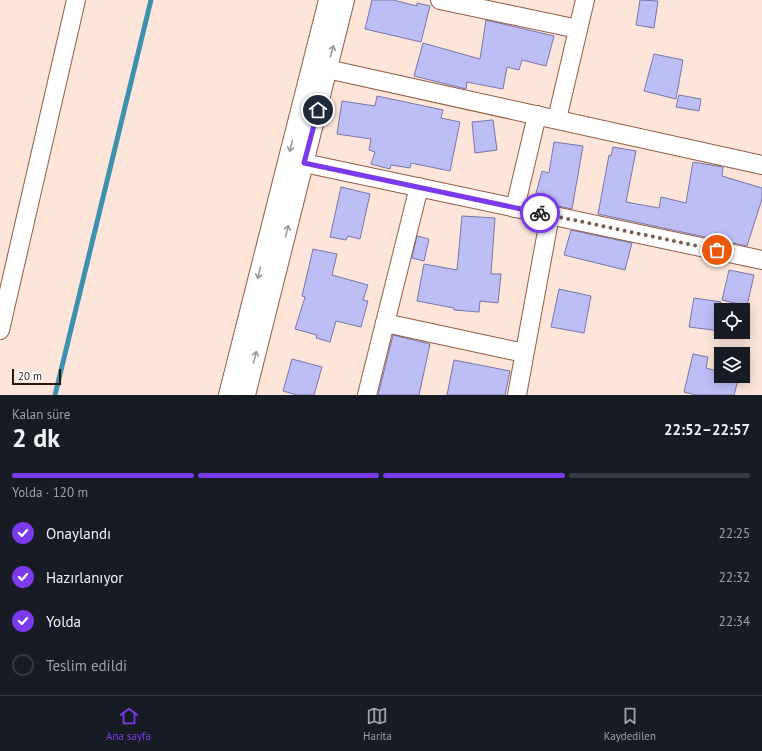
<!DOCTYPE html>
<html lang="tr">
<meta charset="utf-8">
<style>
body{margin:0;font-family:"PT Sans",sans-serif;background:#20242c;color:#f1f3f6;height:100vh;display:flex;flex-direction:column;font-size:15px;white-space:nowrap}
*{box-sizing:border-box;margin:0}
p{font-size:13px;color:#9ea1a6}
.icon{flex:none;width:22px;height:22px;fill:none;stroke:currentColor;stroke-width:2;stroke-linecap:round;stroke-linejoin:round}
.map{position:relative;height:395px;overflow:hidden}
.panel{display:flex;flex-direction:column;background:#171b24;flex:1}
.panel>*{flex:none}
.buttons{position:absolute;left:714px;top:303px;display:grid;gap:8px}
.buttons a{display:grid;place-items:center;width:36px;height:36px;border-radius:0px;background:#171b24;box-shadow:0 2px 10px #0003;font-size:20px}
.scale{position:absolute;left:12px;bottom:10px;width:49px;box-sizing:border-box;padding-left:4px;border:2px solid #2d170d;border-top:0;font-size:11px;line-height:14px;white-space:nowrap;color:#2d170d;-webkit-text-stroke:3px #fff;paint-order:stroke}
.pin{position:absolute;display:grid;place-items:center;width:34px;height:34px;color:#fff;margin:-17px;border:2px solid #fff;border-radius:50%;box-shadow:0 1px 4px #0007}
.courier{position:absolute;display:grid;place-items:center;width:40px;height:40px;margin:-20px;border:3px solid #7c3aed;border-radius:50%;background:#fff;color:#222;box-shadow:0 1px 5px #0007}
.headline em{font-style:normal;font-weight:800}
.headline div{display:flex;flex-direction:column-reverse}
.headline{display:flex;align-items:center;justify-content:space-between;height:68px;padding:0 12px}
h1{font-size:26px;font-weight:800;line-height:30px}
.bar{display:grid;grid-template-columns:repeat(4,1fr);gap:6px 4px;align-content:center;height:48px;padding:0 12px}
.bar i{height:5px;border-radius:3px;background:#363941}
.bar .current{background:#7c3aed}
.bar p{grid-column:span 4}
ol{padding:0 12px;list-style:none}
li{display:flex;align-items:center;gap:12px;height:44px}
li p{margin-inline-start:auto}
li .icon{padding:4px;border-radius:50%;background:#7c3aed;color:#fff;stroke-width:4}
li:last-child{color:#9ea1a6}
li i{width:22px;height:22px;border:2px solid #363941;border-radius:50%}
.tab-bar{display:flex;justify-content:space-around;align-items:center;height:56px;border-top:1px solid #363941;background:#171b24;font-size:11px;color:#9ea1a6}
.tab-bar a{display:grid;justify-items:center;gap:2px}
.tab-bar .current{color:#7c3aed}
.map>svg:first-child{display:block}
.lines{fill:none;stroke-linecap:round;stroke-linejoin:round}
.stream{stroke:#3d91ad;stroke-width:5}
.building{fill:#bebef7;stroke:#7775aa}
.minor-casing{stroke:#905b43;stroke-width:20}
.minor{stroke:#fff;stroke-width:18}
.oneway{stroke:#a09792}
.done{stroke:#765f55;stroke-width:4;stroke-dasharray:0 7.2}
.route{stroke:#7c3aed;stroke-width:5}
</style>
<div class="map">
<svg width="762" height="395" viewBox="0 0 762 395">
<rect width="100%" height="100%" fill="#fee5da"/>
<g class="lines">
<polyline class="stream" points="55,395 151,0"/>
</g>
<g class="building">
<polygon points="372,0 393,0 417,6 417,3 430,6 421,42 365,29"/>
<polygon points="640,0 658,1 654,28 636,25"/>
<polygon points="486,20 554,36 546,66 522,60 519,70 507,67 503,89 467,82 466,89 414,76 423,43 480,59"/>
<polygon points="654,54 683,60 676,99 644,91"/>
<polygon points="679,95 701,99 699,111 676,107"/>
<polygon points="377,96 443,110 441,118 460,122 450,171 411,163 410,168 391,165 390,169 371,164 375,152 369,150 371,139 337,134 342,101 375,106"/>
<polygon points="493,120 497,150 475,153 472,122"/>
<polygon points="554,142 583,146 572,209 534,201 542,171 549,173"/>
<polygon points="613,147 636,151 626,202 659,208 661,197 686,203 693,162 723,167 722,176 762,188 762,199 747,246 598,214 609,155 611,156"/>
<polygon points="341,187 370,194 360,239 348,236 346,240 330,237"/>
<polygon points="462,216 495,218 491,274 501,274 498,303 480,301 479,312 454,310 454,308 417,301 424,264 457,270"/>
<polygon points="571,230 632,243 625,270 564,255"/>
<polygon points="417,236 429,239 424,261 412,258"/>
<polygon points="313,249 337,254 332,275 368,285 363,300 368,301 361,327 336,321 330,342 316,338 317,335 295,329 305,297 302,296"/>
<polygon points="729,270 754,275 747,306 722,300"/>
<polygon points="559,289 591,296 584,333 551,327"/>
<polygon points="694,298 721,302 721,331 689,327"/>
<polygon points="393,335 430,344 419,395 378,395"/>
<polygon points="693,354 708,357 706,368 717,371 715,376 739,376 734,395 696,395 684,392"/>
<polygon points="292,359 322,367 314,395 297,395 283,391"/>
<polygon points="454,360 510,371 505,395 447,395"/>
</g>
<g class="lines">
<g class="minor-casing">
<g id="minor">
<polyline points="440,0 578,29"/>
<polyline points="327,69 762,165"/>
<polyline points="557,119 585,0"/>
<polyline points="304,163 762,260"/>
<polyline points="515,208 537,115"/>
<polyline points="385,323 524,353"/>
<polyline points="0,330 76,0"/>
<polyline points="228,395 328,0"/>
<polyline points="246,395 345,0"/>
<polyline points="367,395 419,187"/>
<polyline points="517,395 550,215"/>
</g>
</g>
<use href="#minor" class="minor"/>
</g>
<defs><path id="oneway-shaft" d="M-6 0H5M1.5-3L5.5 0L1.5 3" fill="none" stroke-width="1.6" stroke-linecap="round" stroke-linejoin="round"/></defs>
<g class="oneway">
<use href="#oneway-shaft" transform="translate(332 51) rotate(-75)"/>
<use href="#oneway-shaft" transform="translate(291 146) rotate(104)"/>
<use href="#oneway-shaft" transform="translate(287 231) rotate(-76)"/>
<use href="#oneway-shaft" transform="translate(259 273) rotate(104)"/>
<use href="#oneway-shaft" transform="translate(255 357) rotate(-76)"/>
</g>
<g class="lines">
<polyline class="done" points="540,213 717,250"/>
<polyline class="route" points="318,110 304,163 540,213"/>
</g>
</svg>
<div class="buttons">
<a><svg class="icon" aria-label="locate" viewBox="0 0 24 24"><circle cx="12" cy="12" r="6"/><path d="M12 2v4M12 18v4M2 12h4M18 12h4"/></svg></a>
<a><svg class="icon" aria-label="layers" viewBox="0 0 24 24"><path d="M12 4l9 5-9 5-9-5zM3 14l9 5 9-5"/></svg></a>
</div>
<div class="scale">20 m</div>
<div class="pin" style="left:717px;top:250px;background:#ea580c"><svg class="icon" aria-label="bag" viewBox="0 0 24 24"><path d="M5 8h14l-1 12H6zM9 8a3 3 0 0 1 6 0"/></svg></div>
<div class="pin" style="left:318px;top:110px;background:#1f2937"><svg class="icon" aria-label="home" viewBox="0 0 24 24"><path d="M3 11l9-7 9 7M6 9v11h12V9"/></svg></div>
<div class="courier" style="left:540px;top:213px"><svg class="icon" aria-label="bike" viewBox="0 0 24 24"><circle cx="6" cy="16" r="4"/><circle cx="18" cy="16" r="4"/><path d="M6 16l4-8h5l3 8M10 8l3 8H6M13 5h3"/></svg></div>
</div>
<section class="panel">
<div class="headline"><div><h1>2 dk</h1><p>Kalan süre</p></div><em>22:52–22:57</em></div>
<div class="bar"><i class="current"></i><i class="current"></i><i class="current"></i><i></i><p>Yolda · 120 m</p></div>
<ol>
<li><svg class="icon" aria-label="check" viewBox="0 0 24 24"><path d="M5 12l5 5 9-10"/></svg>Onaylandı<p>22:25</p></li>
<li><svg class="icon" aria-label="check" viewBox="0 0 24 24"><path d="M5 12l5 5 9-10"/></svg>Hazırlanıyor<p>22:32</p></li>
<li><svg class="icon" aria-label="check" viewBox="0 0 24 24"><path d="M5 12l5 5 9-10"/></svg>Yolda<p>22:34</p></li>
<li><i></i>Teslim edildi</li>
</ol>
</section>
<nav class="tab-bar">
<a class="current"><svg class="icon" aria-label="home" viewBox="0 0 24 24"><path d="M3 11l9-7 9 7M6 9v11h12V9"/></svg>Ana sayfa</a>
<a><svg class="icon" aria-label="map" viewBox="0 0 24 24"><path d="M3 6l6-2 6 2 6-2v14l-6 2-6-2-6 2zM9 4v14M15 6v14"/></svg>Harita</a>
<a><svg class="icon" aria-label="saved" viewBox="0 0 24 24"><path d="M7 4h10v16l-5-4-5 4z"/></svg>Kaydedilen</a>
</nav>
